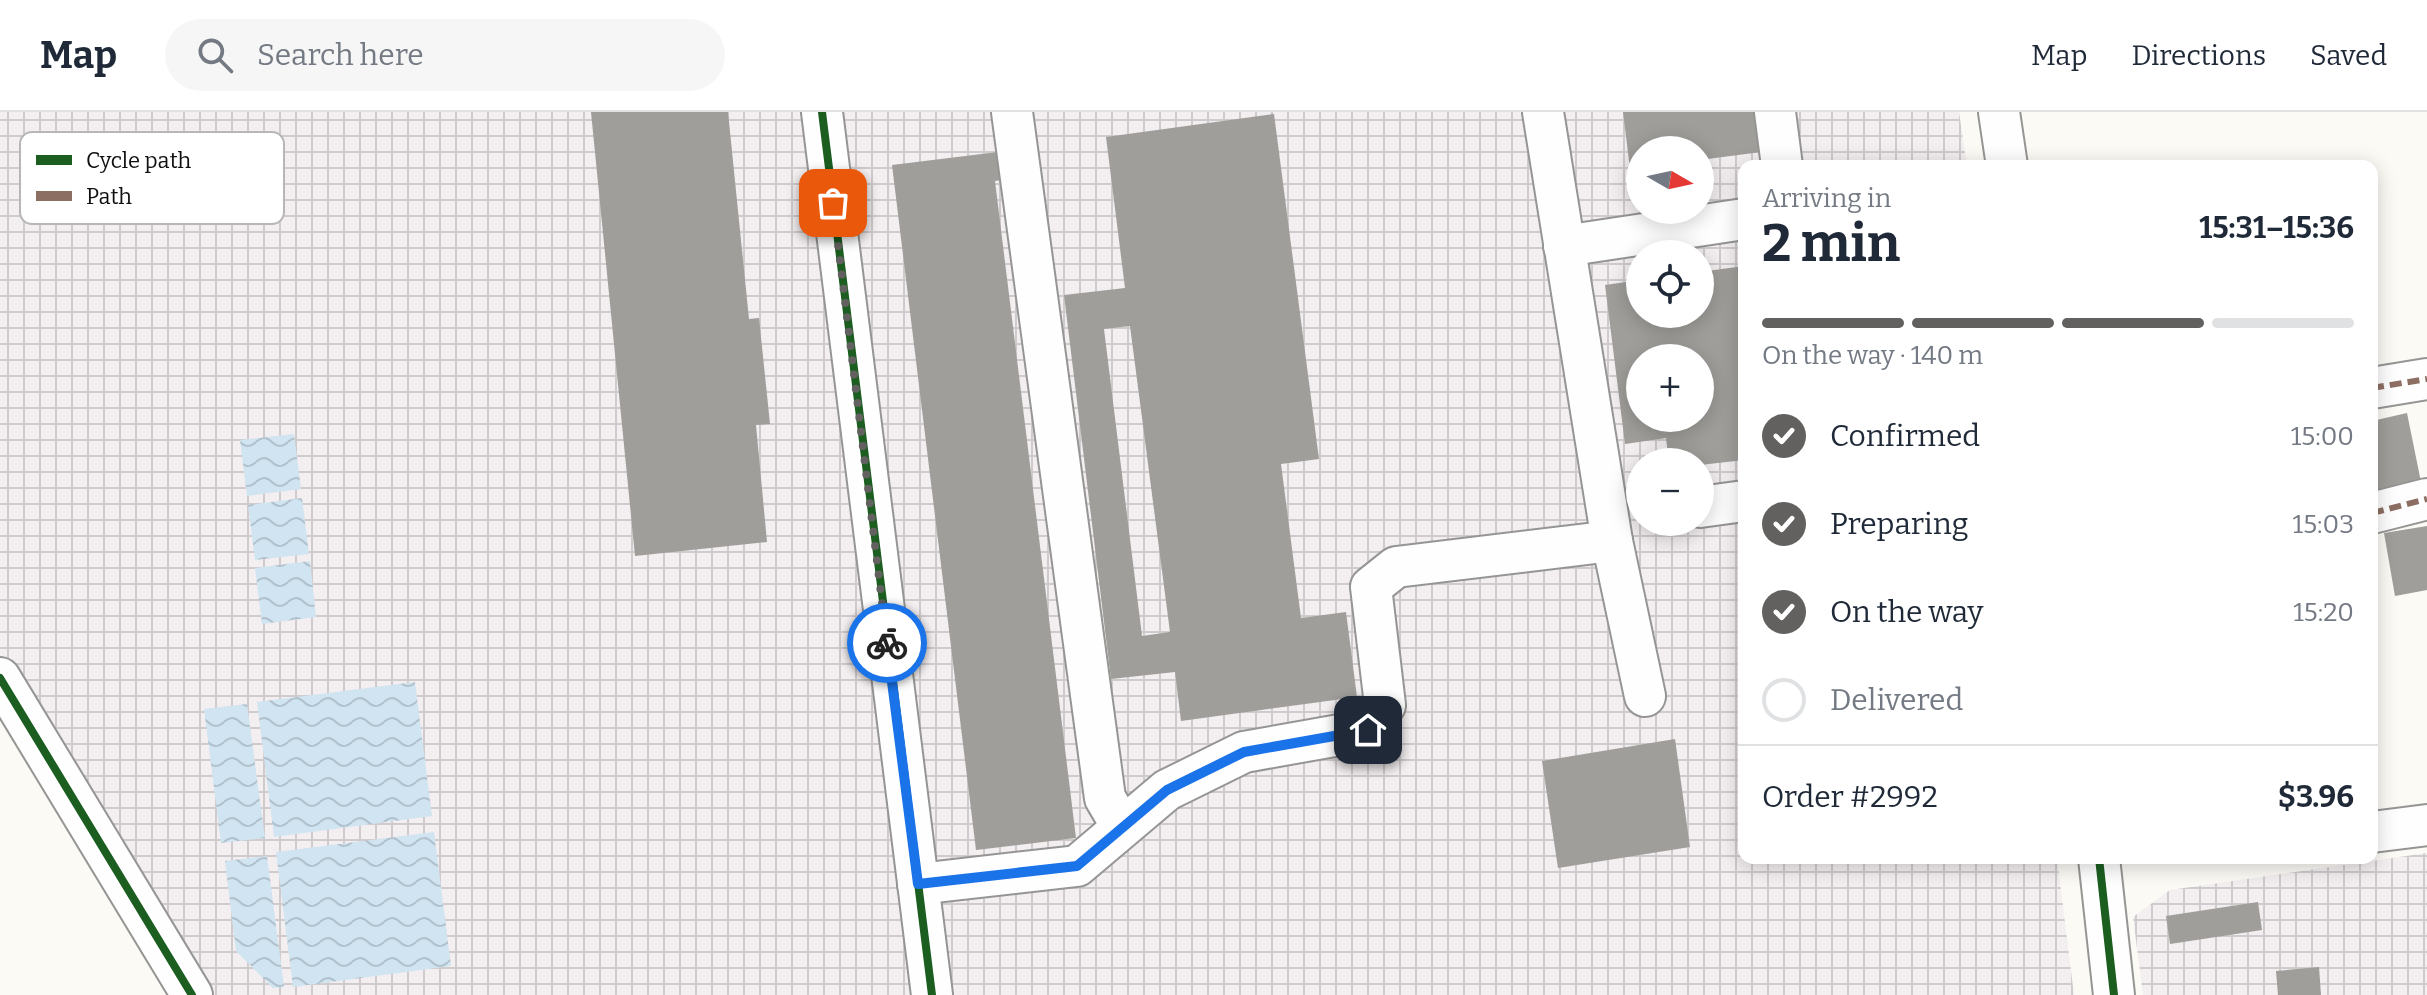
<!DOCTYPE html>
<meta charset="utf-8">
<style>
body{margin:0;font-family:Bitter,serif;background:#f6f6f7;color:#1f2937;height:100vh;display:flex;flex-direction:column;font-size:30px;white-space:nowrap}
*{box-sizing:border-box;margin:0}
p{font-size:26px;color:#747a83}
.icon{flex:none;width:44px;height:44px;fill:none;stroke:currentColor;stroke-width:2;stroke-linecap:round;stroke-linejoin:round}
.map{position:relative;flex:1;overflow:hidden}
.panel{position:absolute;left:1738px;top:48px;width:640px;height:704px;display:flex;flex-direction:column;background:#fff;border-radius:16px;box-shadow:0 4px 20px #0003}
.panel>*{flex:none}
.needle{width:52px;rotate:99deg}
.tools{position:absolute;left:1626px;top:24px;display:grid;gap:16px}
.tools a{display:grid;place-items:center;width:88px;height:88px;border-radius:50%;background:#fff;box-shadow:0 4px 20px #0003;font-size:40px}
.pin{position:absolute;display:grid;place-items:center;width:68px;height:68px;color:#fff;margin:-34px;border-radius:16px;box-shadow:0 4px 12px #0006}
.courier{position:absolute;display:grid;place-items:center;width:80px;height:80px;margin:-40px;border:6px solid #1a73e8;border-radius:50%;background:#fff;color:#222;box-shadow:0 2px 10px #0007}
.overview em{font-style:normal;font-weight:700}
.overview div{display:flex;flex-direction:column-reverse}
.overview{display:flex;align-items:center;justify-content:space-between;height:136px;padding:0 24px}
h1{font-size:52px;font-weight:700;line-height:60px}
.bar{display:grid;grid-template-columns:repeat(4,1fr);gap:12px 8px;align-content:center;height:96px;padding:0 24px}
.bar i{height:10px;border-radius:6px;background:#e0e1e3}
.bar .active{background:#626160}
.bar p{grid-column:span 4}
.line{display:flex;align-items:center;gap:20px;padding:0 24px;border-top:2px solid #e0e1e3}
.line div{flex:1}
ol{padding:0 24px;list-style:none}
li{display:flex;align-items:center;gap:24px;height:88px}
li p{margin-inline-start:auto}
li .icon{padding:8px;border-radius:50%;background:#626160;color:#fff;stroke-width:4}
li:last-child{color:#747a83}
li i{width:44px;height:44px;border:4px solid #e0e1e3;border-radius:50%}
header{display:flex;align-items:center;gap:48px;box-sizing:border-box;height:112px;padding:0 40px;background:#fff;border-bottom:2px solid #e0e1e3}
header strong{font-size:38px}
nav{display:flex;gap:44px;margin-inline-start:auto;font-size:28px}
.search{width:560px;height:72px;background:#f6f6f7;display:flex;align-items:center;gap:20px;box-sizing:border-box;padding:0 28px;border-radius:44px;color:#747a83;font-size:30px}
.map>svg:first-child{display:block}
.industrial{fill:url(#industrial-grid);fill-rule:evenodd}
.water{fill:url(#water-waves)}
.building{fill:#9f9e9a;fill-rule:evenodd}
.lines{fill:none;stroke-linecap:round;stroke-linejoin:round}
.minor-casing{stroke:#959593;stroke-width:44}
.minor{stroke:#fefefe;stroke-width:40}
.quiet{stroke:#8d6e63;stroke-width:6;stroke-dasharray:12 6;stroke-linecap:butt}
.cycleway-casing{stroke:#fff;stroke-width:13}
.cycleway{stroke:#1b5e20;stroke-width:8}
.done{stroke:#626160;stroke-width:8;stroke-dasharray:0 14.4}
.route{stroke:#1a73e8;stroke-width:10}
.key{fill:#fff;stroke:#b7b7b7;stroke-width:2}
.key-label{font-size:22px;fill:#0f0f0f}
</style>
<header>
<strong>Map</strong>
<div class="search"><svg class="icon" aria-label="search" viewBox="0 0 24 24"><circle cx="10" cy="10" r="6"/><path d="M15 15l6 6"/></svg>Search here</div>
<nav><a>Map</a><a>Directions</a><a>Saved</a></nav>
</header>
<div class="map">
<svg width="2427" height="883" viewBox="0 0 2427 883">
<defs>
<pattern id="industrial-grid" width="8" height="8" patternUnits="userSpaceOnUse" patternTransform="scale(2)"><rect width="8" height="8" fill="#f3eef0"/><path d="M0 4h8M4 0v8" fill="none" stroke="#cfcbcd"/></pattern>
<pattern id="water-waves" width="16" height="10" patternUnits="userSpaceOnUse" patternTransform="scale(2)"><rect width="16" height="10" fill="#d0e4f1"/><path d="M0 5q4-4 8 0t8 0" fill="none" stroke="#b1c2cd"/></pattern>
</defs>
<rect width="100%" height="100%" fill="#fbfaf5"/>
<g class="industrial">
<path d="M0 0H1959L1967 54H1744V746H2057L2074 883H192L0 560ZM1640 38H1700V98H1640ZM1640 142H1700V202H1640ZM1640 246H1700V306H1640ZM1640 350H1700V410H1640Z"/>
<polygon points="2427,741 2427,883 2143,883 2133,805 2170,778"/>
</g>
<g class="water">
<polygon points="294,322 301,377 247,384 240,328"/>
<polygon points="302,386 309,442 255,448 248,393"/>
<polygon points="310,449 316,505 262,512 255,456"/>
<polygon points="415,570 432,704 274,725 257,590"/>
<polygon points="247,592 265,726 221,731 204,597"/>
<polygon points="434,720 451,854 293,875 276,740"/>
<polygon points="267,744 284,875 273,876 236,839 225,749"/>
</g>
<g class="building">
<polygon points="591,0 728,0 749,207 759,206 770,312 756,313 767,430 635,444"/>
<polygon points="1623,0 1756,0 1761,40 1700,48 1700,38 1640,38 1640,55 1630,57"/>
<path d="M1274 2 1319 347 1281 352 1301 506 1346 500 1357 585 1181 609 1175 560 1111 567 1064 183 1125 176 1106 25ZM1130 214 1170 520 1142 524 1104 217Z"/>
<polygon points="1006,39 1010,67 995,69 1076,726 976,738 892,53"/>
<path d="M1744 154V348L1700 353V350H1669L1666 326 1625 332 1605 173 1640 168V202H1700V160ZM1640 246H1700V306H1640Z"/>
<polygon points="2407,301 2422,375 2372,386 2372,309"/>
<polygon points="2427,414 2427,478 2395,484 2384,421"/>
<polygon points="1675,627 1690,735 1558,756 1542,649"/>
<polygon points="2258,790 2262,818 2170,832 2166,804"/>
<polygon points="2319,855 2321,883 2278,883 2276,859"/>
</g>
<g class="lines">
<g class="minor-casing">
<g id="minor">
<polyline points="822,0 932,883"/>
<polyline points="1012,0 1105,686 1122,715"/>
<polyline points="1543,0 1612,429 1645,584"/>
<polyline points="1775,0 1782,54"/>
<polyline points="1999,0 2007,54"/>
<polyline points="1564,134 1744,107"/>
<polyline points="2372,276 2427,267"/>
<polyline points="1700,395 1744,389"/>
<polyline points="2372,401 2427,387"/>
<polyline points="0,566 192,883"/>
<polyline points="2372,720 2427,713"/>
<polyline points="2099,746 2114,883"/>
<polyline points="918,772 1077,754 1167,678 1244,640 1368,618 1385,593 1371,475 1396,455 1612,429"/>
</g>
</g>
<use href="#minor" class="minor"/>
<g class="quiet">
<polyline points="2372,276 2427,267"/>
<polyline points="2372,401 2427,387"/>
</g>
<g class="cycleway-casing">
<g id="cycleway">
<polyline points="822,0 932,883"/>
<polyline points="0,566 192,883"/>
<polyline points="2099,746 2114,883"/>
</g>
</g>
<use href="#cycleway" class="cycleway"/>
</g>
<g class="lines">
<polyline class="done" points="833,91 887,531"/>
<polyline class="route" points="887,531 918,772 1077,754 1167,678 1244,640 1368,618"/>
</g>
<rect x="20" y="20" width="264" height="92" rx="12" class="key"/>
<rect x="36" y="43" width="36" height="10" fill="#1b5e20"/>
<rect x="36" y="79" width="36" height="10" fill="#8d6e63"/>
<g class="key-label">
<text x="86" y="56">Cycle path</text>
<text x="86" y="92">Path</text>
</g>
</svg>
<div class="tools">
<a><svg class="needle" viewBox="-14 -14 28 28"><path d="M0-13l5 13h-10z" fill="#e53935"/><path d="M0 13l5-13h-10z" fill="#747a83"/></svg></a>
<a><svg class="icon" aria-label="locate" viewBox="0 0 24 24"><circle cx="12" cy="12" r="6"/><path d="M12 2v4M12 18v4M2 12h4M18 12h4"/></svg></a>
<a>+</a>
<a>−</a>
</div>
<div class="pin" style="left:833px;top:91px;background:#ea580c"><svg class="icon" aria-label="bag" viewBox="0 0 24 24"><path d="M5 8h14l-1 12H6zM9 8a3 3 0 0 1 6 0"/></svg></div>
<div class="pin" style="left:1368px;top:618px;background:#1f2937"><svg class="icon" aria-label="home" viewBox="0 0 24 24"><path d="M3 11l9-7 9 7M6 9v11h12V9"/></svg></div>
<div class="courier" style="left:887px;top:531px"><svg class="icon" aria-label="bike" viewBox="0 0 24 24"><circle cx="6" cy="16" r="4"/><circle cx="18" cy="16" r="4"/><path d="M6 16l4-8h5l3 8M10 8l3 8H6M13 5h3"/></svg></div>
<section class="panel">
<div class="overview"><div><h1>2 min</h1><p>Arriving in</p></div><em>15:31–15:36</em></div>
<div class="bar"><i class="active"></i><i class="active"></i><i class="active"></i><i></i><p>On the way · 140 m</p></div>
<ol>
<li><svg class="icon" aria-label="check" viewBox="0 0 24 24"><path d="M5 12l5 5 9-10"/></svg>Confirmed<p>15:00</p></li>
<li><svg class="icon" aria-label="check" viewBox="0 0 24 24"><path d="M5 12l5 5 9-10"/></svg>Preparing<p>15:03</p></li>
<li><svg class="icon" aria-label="check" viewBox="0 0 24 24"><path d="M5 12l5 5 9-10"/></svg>On the way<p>15:20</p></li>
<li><i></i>Delivered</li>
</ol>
<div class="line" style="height:104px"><div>Order #2992</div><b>$3.96</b></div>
</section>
</div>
